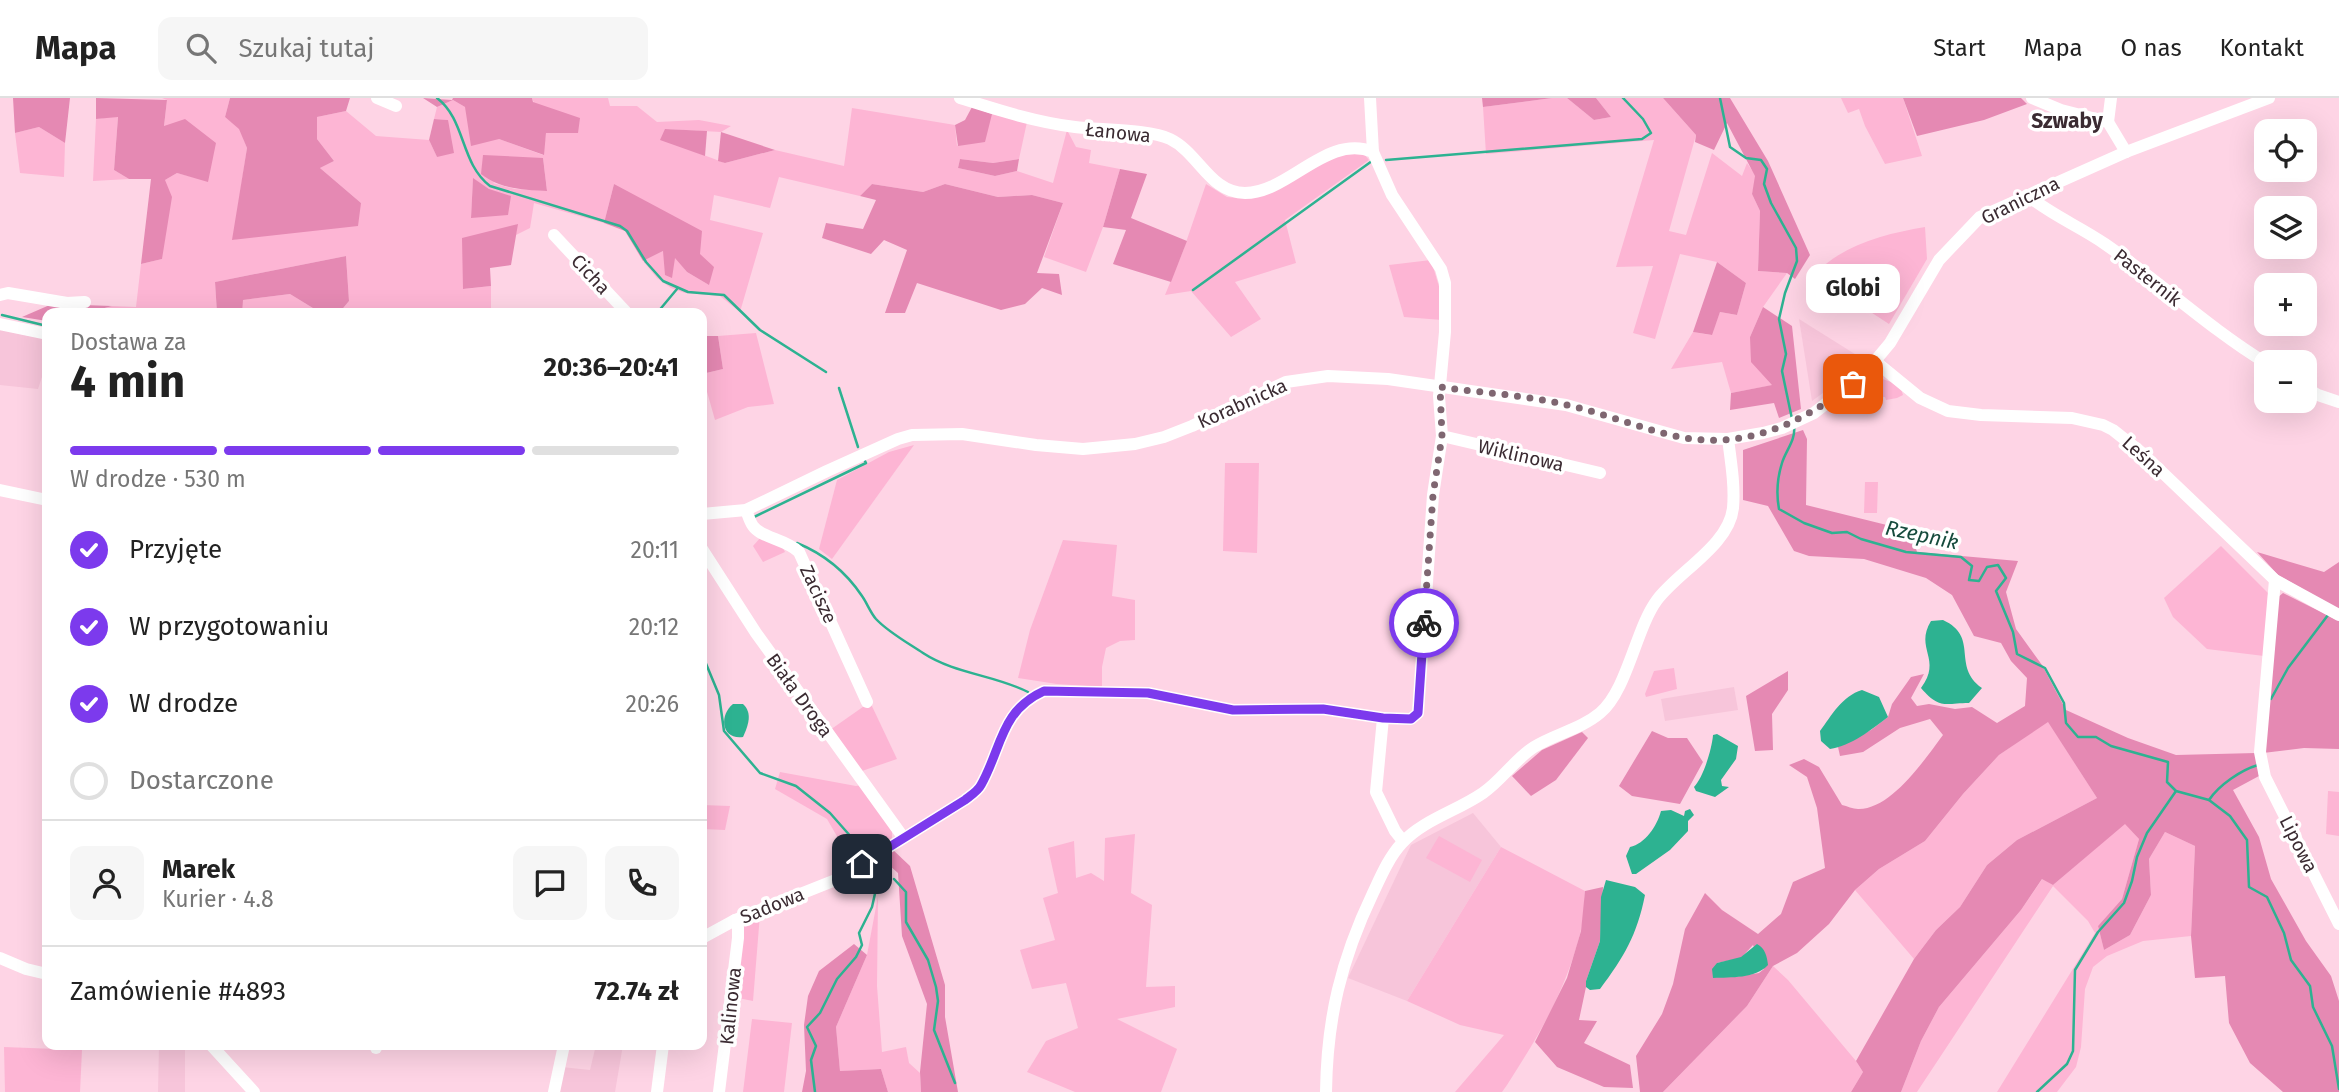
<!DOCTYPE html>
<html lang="pl">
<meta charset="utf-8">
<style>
body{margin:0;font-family:"Fira Sans",sans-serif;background:#f6f6f6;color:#222;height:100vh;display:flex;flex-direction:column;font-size:26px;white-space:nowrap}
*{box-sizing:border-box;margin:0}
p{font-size:23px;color:#767676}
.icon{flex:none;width:38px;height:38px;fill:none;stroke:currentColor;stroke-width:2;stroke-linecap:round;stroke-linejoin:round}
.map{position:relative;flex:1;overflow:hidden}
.details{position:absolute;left:42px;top:210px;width:665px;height:742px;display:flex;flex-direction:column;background:#fff;border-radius:14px;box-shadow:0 7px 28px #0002}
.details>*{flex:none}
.tools{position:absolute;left:2254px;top:21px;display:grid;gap:14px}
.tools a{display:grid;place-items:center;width:63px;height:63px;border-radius:14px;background:#fff;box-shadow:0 7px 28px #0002;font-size:35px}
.pin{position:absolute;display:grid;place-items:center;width:60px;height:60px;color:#fff;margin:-30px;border-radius:14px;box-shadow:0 4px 10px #0006}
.courier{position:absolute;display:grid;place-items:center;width:70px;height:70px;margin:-35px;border:5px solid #7c3aed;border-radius:50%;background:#fff;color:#222;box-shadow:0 2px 9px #0007}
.bubble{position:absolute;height:49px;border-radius:14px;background:#fff;box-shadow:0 7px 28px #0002;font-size:23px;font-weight:700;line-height:49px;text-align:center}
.summary em{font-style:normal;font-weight:700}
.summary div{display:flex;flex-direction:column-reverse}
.summary{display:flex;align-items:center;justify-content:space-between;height:119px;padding:0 28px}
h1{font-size:46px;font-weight:700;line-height:52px}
.bar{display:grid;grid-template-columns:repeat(4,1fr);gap:10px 7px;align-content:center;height:84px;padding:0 28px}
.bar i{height:9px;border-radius:5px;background:#e0e0e0}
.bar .current{background:#7c3aed}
.bar p{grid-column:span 4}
.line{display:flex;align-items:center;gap:18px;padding:0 28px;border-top:2px solid #e0e0e0}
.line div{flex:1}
.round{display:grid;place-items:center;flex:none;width:74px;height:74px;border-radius:14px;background:#f6f6f6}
ol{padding:0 28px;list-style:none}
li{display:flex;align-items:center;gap:21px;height:77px}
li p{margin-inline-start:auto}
li .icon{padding:7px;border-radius:50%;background:#7c3aed;color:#fff;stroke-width:4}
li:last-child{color:#767676}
li i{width:38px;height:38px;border:4px solid #e0e0e0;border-radius:50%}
header{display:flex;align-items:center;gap:42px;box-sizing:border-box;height:98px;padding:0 35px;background:#fff;border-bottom:2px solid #e0e0e0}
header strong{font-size:33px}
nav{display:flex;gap:38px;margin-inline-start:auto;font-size:24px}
.search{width:490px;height:63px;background:#f6f6f6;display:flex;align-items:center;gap:18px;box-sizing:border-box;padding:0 24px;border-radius:14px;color:#767676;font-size:26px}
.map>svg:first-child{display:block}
.built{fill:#f7c5da}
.green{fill:#fdb5d4;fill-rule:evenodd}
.forest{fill:#e589b3;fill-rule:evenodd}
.water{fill:#2db291}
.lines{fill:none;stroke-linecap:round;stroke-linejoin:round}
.stream{stroke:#2db291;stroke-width:2.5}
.minor{stroke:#fff;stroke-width:12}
.done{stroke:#7f6671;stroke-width:7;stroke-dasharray:0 12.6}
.route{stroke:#7c3aed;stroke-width:9}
.labels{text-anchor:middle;stroke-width:7;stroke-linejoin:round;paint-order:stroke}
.street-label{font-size:19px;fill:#3b2b32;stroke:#fff}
.neighbourhood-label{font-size:21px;font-weight:bold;fill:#3b2b32;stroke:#fff}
.water-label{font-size:21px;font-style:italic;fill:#164b3d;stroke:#fff}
</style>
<header>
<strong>Mapa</strong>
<div class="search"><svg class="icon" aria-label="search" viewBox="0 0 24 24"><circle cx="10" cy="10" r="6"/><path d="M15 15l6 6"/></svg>Szukaj tutaj</div>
<nav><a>Start</a><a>Mapa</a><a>O nas</a><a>Kontakt</a></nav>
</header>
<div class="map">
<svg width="2339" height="994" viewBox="0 0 2339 994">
<rect width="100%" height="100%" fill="#fed4e5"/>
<g class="built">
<polygon points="1799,221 1866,263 1812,303"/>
<polygon points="0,229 45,236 45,270 38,291 0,287"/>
<polygon points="1734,589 1738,612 1665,623 1661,601"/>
<polygon points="1473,715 1501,749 1407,903 1348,880 1411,747"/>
<polygon points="159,947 185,947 185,994 158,994"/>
<polygon points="596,947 623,947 615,994 557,994 562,969 590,972"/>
</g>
<g class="green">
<path d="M162 0H230L225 19 240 31 247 50 233 142 361 105 320 70 334 63 317 41V19L346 13 376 38 429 42 437 59 448 22 434 21 437 9 453 2 465 9 499 41 543 57 546 35 532 0H608L610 8H637L657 24 699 22 731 28 721 34 666 31 661 41 725 65 775 52 844 68 852 10 955 27 957 48 992 16 1027 24 1019 61 993 65 960 61 958 70 995 78 1017 73 1053 85 1067 32 1076 49 1091 52 1089 65 1120 71 1103 129 1086 174 1044 159 1063 105 1032 97 998 99 945 86 923 94 872 86 860 98 779 79 770 110 714 97 710 122 763 135 740 214 720 198 685 195 671 190 657 180 643 163 663 153 675 159 687 174 709 187 614 86 604 125 534 105 530 130 516 137 517 126 464 191 491 188V215H339L349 203 346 158 215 184 217 215H86L112 208 136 209 141 166 162 161 165 82 177 75 208 83 164 28 167 2ZM543 60 547 93 515 91 493 85ZM473 81 489 91 471 120Z"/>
<polygon points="1552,0 1567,0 1594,22 1611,19 1596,0 1663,0 1696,37 1669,133 1686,137 1712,55 1742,78 1747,65 1756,78 1752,96 1760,113 1758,173 1787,175 1763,209 1750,239 1773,287 1731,295 1722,264 1671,271 1693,234 1711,237 1720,214 1737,217 1746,185 1717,164 1680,156 1655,241 1633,235 1653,168 1616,169 1654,42 1486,56 1483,9"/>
<polygon points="1841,0 1903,0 1922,58 1885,66 1865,28 1859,11 1848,15"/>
<polygon points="118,18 114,72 129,81 93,83 96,21"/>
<polygon points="39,29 65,45 64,79 20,75 15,35"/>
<polygon points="1338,56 1364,56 1369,62 1285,122 1296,165 1235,184 1261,221 1231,239 1191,193 1165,197 1183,153 1206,86 1227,99 1237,100"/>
<path d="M1925 129 1927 161 1889 226 1814 177C1843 146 1885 136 1925 129Z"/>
<polygon points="1431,162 1440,192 1442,222 1404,219 1389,167"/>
<polygon points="290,196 321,215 242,215 242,202"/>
<polygon points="756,235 774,306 748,309 715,322 702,276 723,271 718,238"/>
<polygon points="1877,279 1891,284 1901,291 1903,297 1897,300 1886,302 1885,299 1864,300 1859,292"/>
<polygon points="914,347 832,461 819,451 837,382 889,354"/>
<polygon points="1225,365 1259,365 1257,455 1223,453"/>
<polygon points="1865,384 1878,384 1877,415 1864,415"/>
<polygon points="761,439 781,446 785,454 763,464 753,448"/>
<polygon points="1063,442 1117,447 1112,498 1135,502 1135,542 1120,543 1106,550 1102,569 1102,589 1057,586 1018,580 1030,532"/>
<polygon points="2221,448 2268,495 2264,558 2207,551 2173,519 2164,500"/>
<polygon points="1674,570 1677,591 1646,599 1645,596 1654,573"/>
<polygon points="870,604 897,661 859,674 830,632"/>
<polygon points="2048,623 2097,700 2017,742 1987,767 1960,809 1936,832 1914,861 1855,792 1879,771 1925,743 1963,696 1999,657"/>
<polygon points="780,674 856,688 861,687 892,733 892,740 860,760 838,740 827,721 775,691"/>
<polygon points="2328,693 2339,694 2339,738 2326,736"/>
<polygon points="702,707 730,708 725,732 702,731"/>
<polygon points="2125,725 2139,741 2122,801 2098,828 2104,852 2130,837 2151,797 2149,761 2165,734 2195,748 2191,838 2143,843 2107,858 2093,869 2085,891 2081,949 2076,969 2057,994 1997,994 2095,835 2088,823 2053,788 1917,994 1901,994 1921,943 1939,909 2021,812 2043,780 2053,787"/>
<polygon points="1135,736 1131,795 1152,807 1146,889 1175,888 1175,909 1117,921 1177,951 1161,994 1075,994 1027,974 1046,943 1078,930 1066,885 1032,891 1020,852 1055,842 1043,800 1058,795 1048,750 1074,743 1076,780 1091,775 1104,783 1105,740"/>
<polygon points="1439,738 1482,762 1470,784 1426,760"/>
<path d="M1501 749 1585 793C1584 807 1584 822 1580 836 1566 892 1538 939 1507 987L1502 994H1455L1504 937 1460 927 1407 903Z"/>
<polygon points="878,798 877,888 882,954 906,949 909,965 920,975 921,994 888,994 881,971 840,973 836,929 867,857"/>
<polygon points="760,816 753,903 733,899 741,825"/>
<polygon points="1773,868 1788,882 1856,963 1863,974 1851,994 1663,994 1747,908"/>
<polygon points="752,921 792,925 784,994 743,994"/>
<polygon points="4,949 82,952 80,994 5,994"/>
</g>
<g class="forest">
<polygon points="13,0 70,0 65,45 39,29 15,35"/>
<polygon points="96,0 167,2 164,28 185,21 216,45 208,84 177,75 165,82 172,99 162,161 141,166 151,81 129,81 114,72 118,19 96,21"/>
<polygon points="230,0 350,0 346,13 317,19 317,41 334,63 320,70 361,105 358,128 232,142 247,50 239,31 225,19"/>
<polygon points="423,0 452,2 453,0 532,0 533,4 580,20 578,35 546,35 544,57 499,41 471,48 465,9 453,2 437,9"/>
<polygon points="1482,0 1552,0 1483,9"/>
<polygon points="1567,0 1596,0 1611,19 1594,22"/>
<polygon points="1663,0 1730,0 1768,63 1810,157 1795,181 1787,175 1758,173 1760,113 1752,96 1755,78 1727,25 1714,52 1695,44 1696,37"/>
<polygon points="1903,0 2021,0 2027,6 1984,22 1917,38"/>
<polygon points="972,9 992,16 985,44 958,48 955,27 965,22"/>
<polygon points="434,21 448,22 454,55 437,59 429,42"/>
<polygon points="665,31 707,33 705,58 660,42"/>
<polygon points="721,34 775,52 725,65 718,63"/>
<path d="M483 57 543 60 547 93C522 92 501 91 481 76Z"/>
<polygon points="960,61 993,65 1019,61 1017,73 995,78 958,70"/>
<polygon points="1120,71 1147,76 1131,120 1187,143 1171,184 1113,166 1126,132 1103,129"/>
<polygon points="473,80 489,91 511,98 508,117 471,120"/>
<polygon points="614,86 702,133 700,156 714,169 709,187 687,174 675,160 672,180 665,177 663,153 643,163 625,133 604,125"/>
<polygon points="872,86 923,94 945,86 998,99 1032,97 1063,105 1037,175 1059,176 1062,197 1042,190 1025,206 1001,212 917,185 905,215 885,215 907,152 884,142 871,156 822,140 826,125 863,131 876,102 860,98"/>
<polygon points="518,126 511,167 490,170 491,188 463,191 462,140"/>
<polygon points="346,158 349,203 339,215 321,215 290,196 243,202 242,215 217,215 215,184"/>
<polygon points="1717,164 1746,185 1737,217 1720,214 1712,237 1693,234"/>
<polygon points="52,206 112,208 86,215 47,215 47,223 22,219"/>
<polygon points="1763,209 1792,228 1801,311 1779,320 1774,305 1730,312 1731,295 1772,287 1751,264 1750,239"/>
<polygon points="702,238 718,238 723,271 702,276"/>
<path d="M1803 332 1807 341 1806 407 1911 433 1917 454 2018 463 2006 494 2016 531 2042 567 2066 612 2128 640 2176 657 2256 655 2259 678 2233 692 2259 739 2271 781 2306 843 2331 878 2339 903V994H2283L2250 965 2229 925 2225 878 2195 880 2191 838 2195 748 2165 734 2149 761 2151 797 2130 837 2104 852 2098 828 2122 801 2139 741 2125 726 2053 787 2042 781 2021 812 1939 909 1921 943 1901 994H1851L1863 974 1856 963 1914 861 1936 832 1960 809 1987 767 2017 742 2097 700 2048 624 1999 657 1963 696 1925 743 1879 771 1855 792 1829 826 1797 855 1773 868 1747 908 1663 994H1640L1636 958 1662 916 1673 886 1685 831 1705 795 1722 812 1758 836 1781 816 1793 784 1825 770 1817 710 1807 679 1789 667 1804 661 1819 669 1842 707C1847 708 1853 711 1858 711 1891 712 1925 661 1943 637L1930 621 1900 630 1863 654 1840 658 1838 649 1871 632 1888 619 1892 606 1911 579 1924 576 1911 600 1917 608 1929 606 1955 611 1972 609 1997 625 2025 608 2027 580 2011 563 2001 545 1974 538 1952 497 1926 480 1864 461 1809 458 1794 453 1768 408 1743 402V352ZM1753 847 1764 871 1759 875 1735 879 1717 865 1741 860Z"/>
<polygon points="2257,454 2324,474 2339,464 2339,512 2278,477"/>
<polygon points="2283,495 2339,523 2339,651 2304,650 2263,655 2277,500"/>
<polygon points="1788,573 1788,592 1772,616 1773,652 1755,653 1746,598"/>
<polygon points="1652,633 1668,640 1687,640 1703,664 1680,706 1632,698 1619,688"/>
<polygon points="1582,634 1588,640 1556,682 1531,698 1512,678 1542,652"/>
<polygon points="892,751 910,768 945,887 945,919 958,994 921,994 920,974 927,906 902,838 898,775 881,760"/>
<polygon points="1603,789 1600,843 1586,883 1586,889 1579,922 1597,923 1584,945 1630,967 1633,990 1604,989 1557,969 1535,944 1567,880 1581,833 1585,793"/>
<polygon points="854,846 867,857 836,929 840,973 881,971 888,994 802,994 806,973 804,927 808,898 819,873"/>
</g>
<g class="water">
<path d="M1943 522C1980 539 1951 568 1982 590L1969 605C1945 605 1940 612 1921 590 1943 561 1914 551 1931 523Z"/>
<path d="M1862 592 1879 599 1888 619C1871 632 1851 648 1830 651L1821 643 1820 633C1832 617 1842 598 1862 592Z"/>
<path d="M733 606H743C753 615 748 628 743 639 721 642 719 617 733 606Z"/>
<path d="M1717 636 1738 648 1736 661 1721 682 1722 688 1729 689 1715 699 1696 693 1694 689C1703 680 1712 651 1713 637Z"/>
<path d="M1690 711 1694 717 1688 723V733L1670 752 1636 776H1632L1626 758 1630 749C1645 746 1657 728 1661 713L1671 712 1684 718 1685 713Z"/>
<path d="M1606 782 1635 789 1645 797C1637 837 1624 859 1600 891L1590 892 1586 889V883L1600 843 1601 799Z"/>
<path d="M1757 846C1765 850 1767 858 1768 867 1755 881 1731 879 1713 880L1712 871 1717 865 1741 859Z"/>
</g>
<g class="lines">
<g class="stream">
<path d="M437 0C466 22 460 65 490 88L620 128 627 133 646 164 663 183 688 194 724 197 760 232 826 274"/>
<polyline points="1720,0 1730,49 1746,60 1761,62 1767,71 1764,86 1771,105 1796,150 1797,163 1785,195 1779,221 1786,256 1782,273 1792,321"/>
<polyline points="1386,62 1642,41 1651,35 1643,21 1623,0"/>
<polyline points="1193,192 1372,63"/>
<polyline points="657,215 677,191"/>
<polyline points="2,217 47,228"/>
<polyline points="839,290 858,349"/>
<path d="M1794 328C1796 342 1786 352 1782 365 1777 381 1776 395 1779 411L1804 425 1832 435 1847 434 1861 441 1906 454 1961 459 1972 468 1969 482 1979 483 1987 469 1998 467 2006 480 1996 493 2013 534 2017 556 2045 570 2064 605 2066 625 2078 639H2096L2111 648 2168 664 2167 684 2176 693 2209 702 2230 718 2247 742 2249 789 2267 799 2284 835 2291 862 2310 888 2313 909 2332 948 2339 991"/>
<polyline points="754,419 866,365 865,363"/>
<path d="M797 445C824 456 846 474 862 498 867 505 870 514 876 521 888 534 908 545 923 555 955 576 995 577 1028 594"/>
<polyline points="702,556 719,597 724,633 760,675 796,688 830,715 860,749 877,751"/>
<polyline points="2271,601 2288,570 2328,517"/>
<path d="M2209 702C2219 687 2241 672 2258 667"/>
<polyline points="883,757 886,771"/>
<polyline points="894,781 906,794 906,824 928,862 936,889 938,903 934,932 955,985"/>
<polyline points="815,994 811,962 816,948 807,929 820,915 837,881 856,859 862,847 859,835 872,809 876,791 879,788"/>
<polyline points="2037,994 2067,966 2073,953 2075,872 2098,834 2124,805 2132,783 2137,759 2147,735 2176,693"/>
</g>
<g class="minor">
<polyline points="377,0 396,8"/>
<path d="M960 0C998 12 1035 24 1075 29 1098 32 1150 31 1170 41 1199 55 1210 95 1245 95 1289 95 1327 35 1373 54L1392 97 1441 171 1445 185V234L1439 298 1442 338 1600 375"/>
<polyline points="1370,0 1373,54"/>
<polyline points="2032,0 2061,12 2108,24 2126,54"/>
<polyline points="2108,24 2111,0"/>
<path d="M2027 97C2051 117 2079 128 2105 146 2160 184 2209 230 2266 265"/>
<polyline points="554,137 627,215"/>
<polyline points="0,197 8,195 67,205 85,204"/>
<polyline points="0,226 47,236"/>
<polyline points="1876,264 1920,300 1948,313 1981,317 2072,320 2103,327 2113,332 2142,355 2275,482 2339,517"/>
<polyline points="2305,289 2318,297 2339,304"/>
<polyline points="0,392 47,402"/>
<path d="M746 412C748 417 750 424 753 428 761 440 786 441 799 454L867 604"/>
<polyline points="702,416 746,412 827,373 898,341 912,337 962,336 1036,347 1083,351 1135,346 1164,339 1192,328 1286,284 1328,278 1388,281 1566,307 1684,340 1728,341 1763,335 1782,330 1814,315 1865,275 1890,245 1939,162 1980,119 2126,54 2269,0"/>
<polyline points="702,451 756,535 903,739"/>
<polyline points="2275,482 2260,654 2265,679 2339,826"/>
<polyline points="1383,620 1411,621 1418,615 1433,397 1442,338"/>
<path d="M702 840 735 822 838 781 965 702C970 698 978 693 981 687 1002 650 1000 613 1044 593L1148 595 1233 612 1323 611 1383 620 1376 694 1395 733 1403 743"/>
<polyline points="0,860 26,871 47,876"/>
<polyline points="211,947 254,994"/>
<polyline points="376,947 376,950"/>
<polyline points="554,994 564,947"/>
<polyline points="657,994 663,947"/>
<polyline points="719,994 738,840 738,829 735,822"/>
<path d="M1326 994C1327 920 1341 862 1373 795 1381 778 1389 759 1402 745 1423 722 1457 713 1483 695 1502 682 1515 661 1534 649 1555 636 1581 631 1600 615 1627 593 1636 530 1657 502 1679 473 1729 447 1733 410 1735 388 1731 364 1728 341"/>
</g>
</g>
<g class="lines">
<path class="done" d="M1424 525 1433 397 1442 338 1440 289C1482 295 1526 297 1567 307 1602 315 1635 328 1670 337 1741 354 1797 328 1853 286"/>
<path class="route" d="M862 766 965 702C970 698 978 693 981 687 1002 650 1000 613 1044 593L1148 595 1233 612 1323 611 1383 620 1411 621 1418 615 1424 525"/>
</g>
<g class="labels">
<g class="street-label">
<text transform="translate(1118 34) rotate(6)" y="7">Łanowa</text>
<text transform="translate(2020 102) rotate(-26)" y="7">Graniczna</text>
<text transform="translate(591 176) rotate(47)" y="7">Cicha</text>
<text transform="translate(2148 179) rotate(38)" y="7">Pasternik</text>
<text transform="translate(1242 305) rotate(-24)" y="7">Korabnicka</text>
<text transform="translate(1521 357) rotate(13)" y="7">Wiklinowa</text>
<text transform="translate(2144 358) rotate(42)" y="7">Leśna</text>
<text transform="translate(819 496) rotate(65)" y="7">Zacisze</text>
<text transform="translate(800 597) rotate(54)" y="7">Biała Droga</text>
<text transform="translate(2299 746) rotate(63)" y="7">Lipowa</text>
<text transform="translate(772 807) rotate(-22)" y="7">Sadowa</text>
<text transform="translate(730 908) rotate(-84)" y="7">Kalinowa</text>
</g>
<g class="neighbourhood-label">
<text x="2067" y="30">Szwaby</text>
</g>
<g class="water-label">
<text transform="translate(1922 437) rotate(12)" y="7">Rzepnik</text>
</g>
</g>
</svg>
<div class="tools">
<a><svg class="icon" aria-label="locate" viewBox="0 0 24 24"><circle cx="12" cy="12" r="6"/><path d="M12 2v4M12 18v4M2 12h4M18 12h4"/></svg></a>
<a><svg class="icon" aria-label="layers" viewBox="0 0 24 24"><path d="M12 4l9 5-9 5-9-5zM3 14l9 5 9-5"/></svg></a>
<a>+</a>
<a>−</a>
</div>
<div class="pin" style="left:1853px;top:286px;background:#ea580c"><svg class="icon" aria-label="bag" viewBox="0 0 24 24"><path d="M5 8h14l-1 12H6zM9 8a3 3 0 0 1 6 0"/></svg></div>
<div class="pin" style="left:862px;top:766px;background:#1f2937"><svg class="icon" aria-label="home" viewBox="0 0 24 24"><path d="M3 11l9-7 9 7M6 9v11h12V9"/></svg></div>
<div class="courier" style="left:1424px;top:525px"><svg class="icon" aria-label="bike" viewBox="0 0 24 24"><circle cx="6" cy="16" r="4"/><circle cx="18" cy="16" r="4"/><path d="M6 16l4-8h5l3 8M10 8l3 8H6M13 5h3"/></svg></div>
<div class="bubble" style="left:1806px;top:166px;width:94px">Globi</div>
<section class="details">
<div class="summary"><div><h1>4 min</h1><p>Dostawa za</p></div><em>20:36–20:41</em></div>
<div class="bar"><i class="current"></i><i class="current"></i><i class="current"></i><i></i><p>W drodze · 530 m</p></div>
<ol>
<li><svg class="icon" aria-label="check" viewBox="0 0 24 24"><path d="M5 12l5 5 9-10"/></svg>Przyjęte<p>20:11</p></li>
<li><svg class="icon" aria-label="check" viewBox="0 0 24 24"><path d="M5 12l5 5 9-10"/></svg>W przygotowaniu<p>20:12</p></li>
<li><svg class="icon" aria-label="check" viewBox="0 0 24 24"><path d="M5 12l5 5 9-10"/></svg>W drodze<p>20:26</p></li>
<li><i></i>Dostarczone</li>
</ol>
<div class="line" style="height:126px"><a class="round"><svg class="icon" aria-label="person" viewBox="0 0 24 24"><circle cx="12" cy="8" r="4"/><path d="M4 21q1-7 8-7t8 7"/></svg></a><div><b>Marek</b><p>Kurier · 4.8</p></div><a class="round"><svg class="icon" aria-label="chat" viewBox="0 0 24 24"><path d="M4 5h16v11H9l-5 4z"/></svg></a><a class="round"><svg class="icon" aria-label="phone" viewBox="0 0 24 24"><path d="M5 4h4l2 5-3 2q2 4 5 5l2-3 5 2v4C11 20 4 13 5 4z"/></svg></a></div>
<div class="line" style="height:91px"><div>Zamówienie #4893</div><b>72.74 zł</b></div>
</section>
</div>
